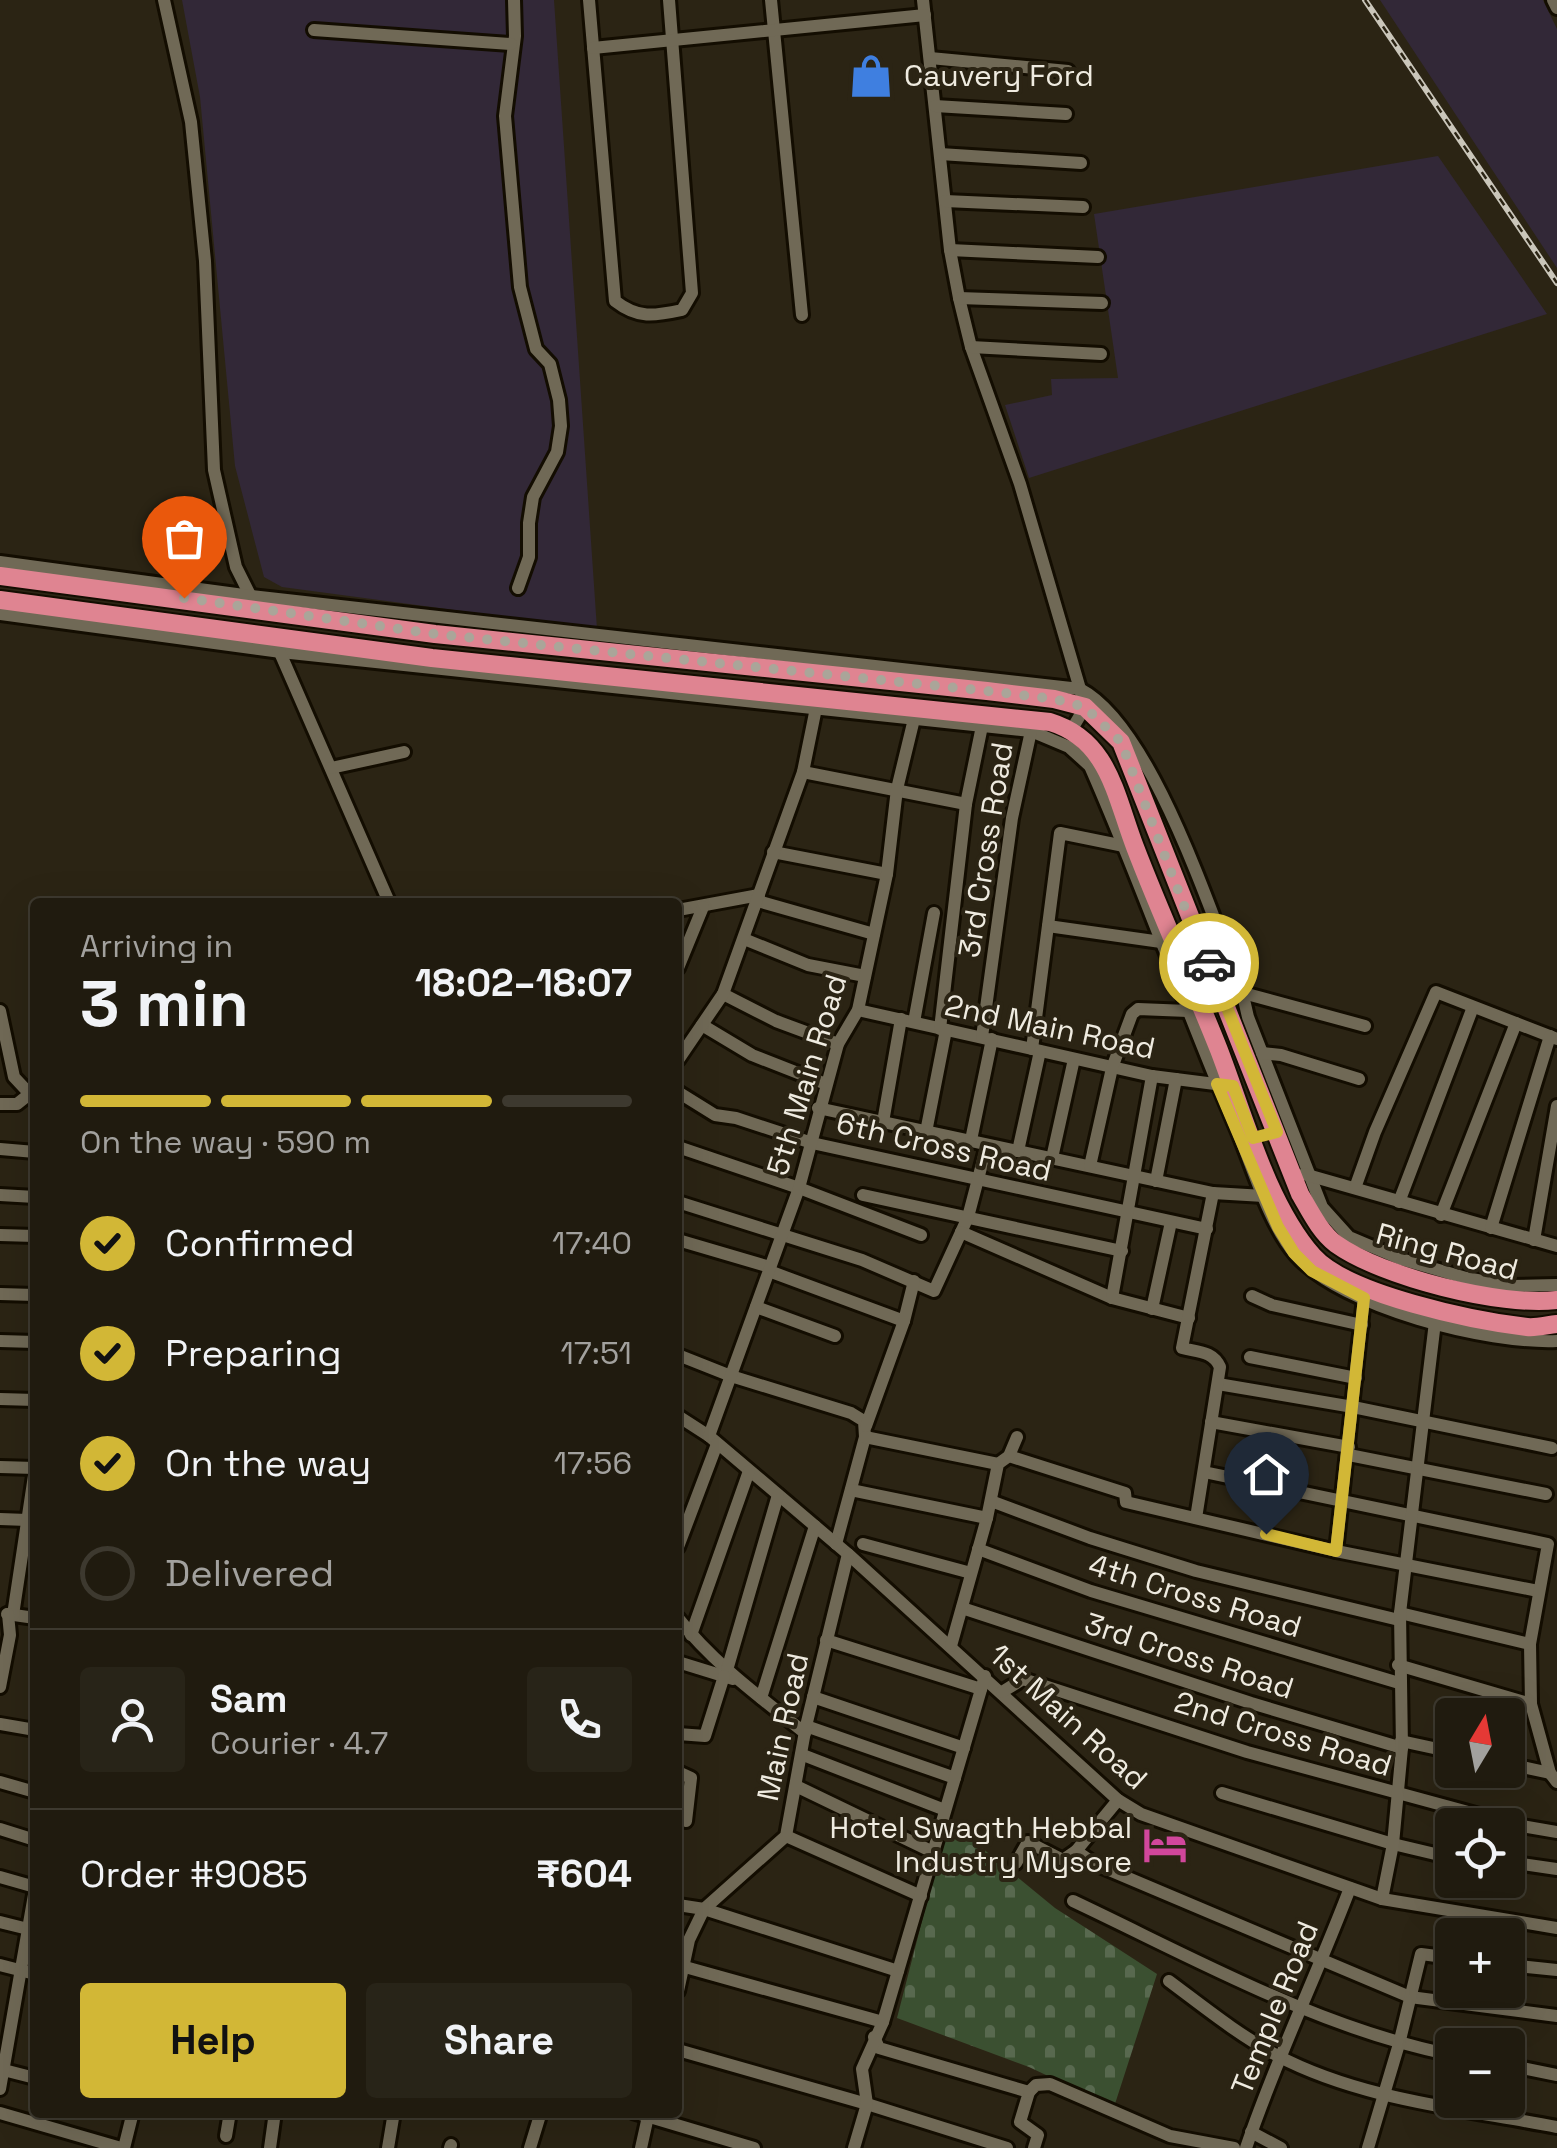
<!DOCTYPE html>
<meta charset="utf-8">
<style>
body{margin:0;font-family:"Space Grotesk",sans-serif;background:#282418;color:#f1f3f6;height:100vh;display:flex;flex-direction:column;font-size:38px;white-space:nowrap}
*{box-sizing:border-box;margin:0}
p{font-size:32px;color:#a2a19e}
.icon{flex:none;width:55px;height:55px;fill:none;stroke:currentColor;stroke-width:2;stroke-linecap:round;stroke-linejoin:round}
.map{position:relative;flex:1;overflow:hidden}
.side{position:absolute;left:30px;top:898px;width:652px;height:1220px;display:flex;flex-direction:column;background:#201b0f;border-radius:10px;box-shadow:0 10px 40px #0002,0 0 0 2px #3d392f}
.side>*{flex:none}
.needle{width:65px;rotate:10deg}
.tools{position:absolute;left:1435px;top:1698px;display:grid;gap:20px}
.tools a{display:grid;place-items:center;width:90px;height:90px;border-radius:10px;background:#201b0f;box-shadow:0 10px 40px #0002,0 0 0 2px #3d392f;font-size:50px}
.pin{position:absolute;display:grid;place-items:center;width:85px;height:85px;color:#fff;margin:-102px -42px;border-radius:50% 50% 50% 0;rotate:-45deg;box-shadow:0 0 10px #0007}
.pin .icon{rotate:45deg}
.courier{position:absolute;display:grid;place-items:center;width:100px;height:100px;margin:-50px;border:8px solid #d2b736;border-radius:50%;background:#fff;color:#222;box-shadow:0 2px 12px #0007}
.summary em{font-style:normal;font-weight:600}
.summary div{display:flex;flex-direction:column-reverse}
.summary{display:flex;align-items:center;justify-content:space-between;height:170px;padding:0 50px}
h1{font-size:65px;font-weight:600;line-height:75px}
.bar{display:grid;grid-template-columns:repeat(4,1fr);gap:15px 10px;align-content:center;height:120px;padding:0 50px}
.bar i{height:12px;border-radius:8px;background:#3d392f}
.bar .selected{background:#d2b736}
.bar p{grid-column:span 4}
.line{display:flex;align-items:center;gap:25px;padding:0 50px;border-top:2px solid #3d392f}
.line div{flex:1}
.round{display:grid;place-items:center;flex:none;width:105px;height:105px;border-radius:10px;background:#282418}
ol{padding:0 50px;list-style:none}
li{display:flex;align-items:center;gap:30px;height:110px}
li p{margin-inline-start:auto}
li .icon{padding:10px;border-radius:50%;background:#d2b736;color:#111;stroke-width:4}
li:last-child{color:#a2a19e}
li i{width:55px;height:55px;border:5px solid #3d392f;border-radius:50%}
.cta{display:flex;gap:20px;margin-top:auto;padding:20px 50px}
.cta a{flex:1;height:115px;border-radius:10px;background:#d2b736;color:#111;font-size:40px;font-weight:600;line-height:115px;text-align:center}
.cta a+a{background:#282418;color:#f1f3f6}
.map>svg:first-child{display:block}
.industrial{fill:#322837}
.cemetery{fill:url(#cemetery-stones)}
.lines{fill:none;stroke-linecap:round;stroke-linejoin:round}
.minor-casing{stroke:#130d01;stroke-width:18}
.highway-casing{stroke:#130d01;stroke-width:22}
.minor{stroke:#706956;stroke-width:12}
.highway{stroke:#df8491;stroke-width:18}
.rail-casing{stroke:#cac6ba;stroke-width:6}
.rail{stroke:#2b2414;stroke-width:2.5;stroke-dasharray:8;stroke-linecap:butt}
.done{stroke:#aaa599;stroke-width:10;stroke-dasharray:0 18}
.route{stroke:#d2b736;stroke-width:12}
.labels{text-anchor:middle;stroke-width:8;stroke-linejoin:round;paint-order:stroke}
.poi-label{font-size:30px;fill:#efebe0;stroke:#2b2414;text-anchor:start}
.street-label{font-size:30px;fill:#efebe0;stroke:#2b2414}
</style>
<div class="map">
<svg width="1557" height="2148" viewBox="0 0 1557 2148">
<defs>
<pattern id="cemetery-stones" width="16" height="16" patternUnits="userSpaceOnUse" patternTransform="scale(2.5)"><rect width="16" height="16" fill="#3b5031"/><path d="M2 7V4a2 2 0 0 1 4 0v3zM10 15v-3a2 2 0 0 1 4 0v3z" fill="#58694f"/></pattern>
</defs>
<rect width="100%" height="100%" fill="#2b2414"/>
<g class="industrial">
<polygon points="182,0 554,0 597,629 282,587 264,577 235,466 200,97"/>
<polygon points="1380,0 1543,0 1557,29 1557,268"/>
<polygon points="1438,156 1547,314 1029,478 1005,405 1052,395 1051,379 1118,378 1094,214"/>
</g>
<polygon class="cemetery" points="948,1820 1055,1908 1157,1974 1114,2107 1029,2067 897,2018"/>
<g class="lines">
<g class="minor-casing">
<g id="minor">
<polyline points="164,0 191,122 205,261 214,470 236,567 253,601"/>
<polyline points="514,0 515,36 505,116 520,287 536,349 550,364 559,400 561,426 557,452 533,497 529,523 529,557 518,588"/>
<path d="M589 0 615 301C638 319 654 316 682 310L692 293 669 0"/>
<polyline points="771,0 802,315"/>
<polyline points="923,0 950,250 959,298 971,347 1020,484 1080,689 1085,707 1072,729"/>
<polyline points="1553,0 1557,8"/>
<polyline points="314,30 511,44"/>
<polyline points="593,48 925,15"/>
<polyline points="930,58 1068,71"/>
<polyline points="935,106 1066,114"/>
<polyline points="940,154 1081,163"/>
<polyline points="945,201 1083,207"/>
<polyline points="950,250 1098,257"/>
<polyline points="959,298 1102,303"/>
<polyline points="971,347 1101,354"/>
<path d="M0 562 251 596 1080 689C1152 726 1211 915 1242 991L1248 1017 1322 1207 1349 1237 1401 1259 1466 1278 1510 1286 1557 1285"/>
<path d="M0 614 281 652 1031 731 1069 747 1090 766C1142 884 1184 1006 1235 1125 1252 1164 1268 1223 1296 1255 1343 1308 1488 1344 1557 1341"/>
<polyline points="278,648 389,902"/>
<polyline points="331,768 404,752"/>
<polyline points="803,772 966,804"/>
<polyline points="773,852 887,874"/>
<polyline points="758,901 874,934"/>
<polyline points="678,910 759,895"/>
<polyline points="1048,926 1161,942"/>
<polyline points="744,939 808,965 865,976"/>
<polyline points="678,968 703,907"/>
<polyline points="1221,987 1365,1026"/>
<polyline points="723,994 776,1021 838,1044"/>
<polyline points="858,1010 1152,1076 1223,1085"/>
<polyline points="0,1011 14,1077 28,1092"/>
<polyline points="914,1022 934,913"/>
<polyline points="702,1025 752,1055 826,1084"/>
<polyline points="940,1029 966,804 982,726"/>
<polyline points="982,1037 1012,818 1031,731"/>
<polyline points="1032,1049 1060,833 1124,846"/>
<polyline points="1262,1053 1281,1055 1359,1079"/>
<polyline points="678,1060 723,994 803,772 816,708"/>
<polyline points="678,1092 715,1115 736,1118 812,1143 1207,1229"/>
<polyline points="0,1104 17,1104 32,1092"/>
<polyline points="818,1108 1213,1193 1264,1196 1271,1193"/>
<polyline points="883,1122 901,1019"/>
<polyline points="926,1132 946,1030"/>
<polyline points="971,1140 992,1039"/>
<polyline points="678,1147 799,1188 921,1235"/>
<polyline points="0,1149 35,1152"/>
<polyline points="1018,1151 1040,1051"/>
<polyline points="1052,1158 1074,1059"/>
<polyline points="1090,1166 1112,1068 1132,1014 1138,1009 1188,1011"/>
<polyline points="1304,1174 1557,1246"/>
<polyline points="1156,1181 1176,1079"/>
<polyline points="1355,1188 1375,1132 1436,992 1557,1039"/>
<polyline points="0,1195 35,1197"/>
<polyline points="863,1195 1122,1251"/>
<polyline points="678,1202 862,1260 934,1291 968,1217 987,1145"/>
<polyline points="1399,1202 1473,1007"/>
<polyline points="1441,1215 1516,1023"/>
<polyline points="1491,1228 1550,1036"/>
<polyline points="961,1232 1112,1298 1189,1318"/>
<polyline points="0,1235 35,1236"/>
<polyline points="678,1240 770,1267"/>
<polyline points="1534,1240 1557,1106"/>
<polyline points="769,1271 904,1321"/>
<polyline points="0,1294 35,1295"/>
<polyline points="1252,1296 1272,1305 1362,1325"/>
<polyline points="1112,1298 1152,1076"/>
<polyline points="756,1307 835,1336"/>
<polyline points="1152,1309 1171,1222"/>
<polyline points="0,1341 35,1342"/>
<polyline points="678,1355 731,1376 851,1413 864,1421 865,1437 836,1544"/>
<polyline points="1250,1357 1356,1378"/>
<polyline points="1218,1384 1353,1407 1552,1448"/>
<polyline points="0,1399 35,1400"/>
<polyline points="678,1416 709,1436 848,1554 1118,1800 1141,1814 1382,1899 1557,1928"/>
<polyline points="1211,1422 1349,1447"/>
<polyline points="866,1426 904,1321 914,1281"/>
<polyline points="709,1436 799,1188 838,1044 858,1010 887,874 897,789 914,719"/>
<polyline points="865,1437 998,1464"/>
<polyline points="1349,1455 1546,1494"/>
<polyline points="1009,1456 1125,1493 1126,1502 1336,1551 1538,1591"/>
<polyline points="0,1467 35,1468"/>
<polyline points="1204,1472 1548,1544 1530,1644 1531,1704 1550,1773 1557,1782"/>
<polyline points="851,1490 987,1518"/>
<polyline points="991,1501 1090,1538 1196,1571 1399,1620"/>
<path d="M1196 1518 1220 1367C1213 1351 1198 1352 1182 1348L1213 1193"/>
<polyline points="0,1519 27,1520"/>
<polyline points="863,1544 971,1573"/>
<polyline points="678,1547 717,1444"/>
<polyline points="978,1549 1091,1591 1399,1683"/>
<polyline points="1336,1551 1364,1298"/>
<polyline points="962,1608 1251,1703 1402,1748"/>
<polyline points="1400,1613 1530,1644"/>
<polyline points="7,1614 35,1618"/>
<polyline points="13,1615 35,1469"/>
<path d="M678 1618C713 1663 760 1697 805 1733"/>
<polyline points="691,1635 749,1471"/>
<polyline points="826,1640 981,1689"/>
<polyline points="951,1646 987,1518 998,1464 1009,1456 1017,1437"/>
<polyline points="678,1662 733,1679"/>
<polyline points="1398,1665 1531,1704"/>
<polyline points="727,1670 778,1495"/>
<polyline points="0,1687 10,1635 8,1614"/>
<polyline points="1002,1692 1023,1679 1247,1752 1516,1825 1557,1832"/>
<polyline points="813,1697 964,1748"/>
<polyline points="761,1698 815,1526"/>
<polyline points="0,1724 35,1730"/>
<polyline points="806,1726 955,1778"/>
<polyline points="678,1734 705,1736 724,1676"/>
<polyline points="1401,1741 1452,1752"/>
<polyline points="803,1755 945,1810"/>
<polyline points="1508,1764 1550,1773"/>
<polyline points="678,1772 691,1778 686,1821"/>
<polyline points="0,1782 35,1792"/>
<polyline points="796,1786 933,1852"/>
<polyline points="1222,1793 1393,1844 1452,1858"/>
<polyline points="1118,1800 1076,1851 1095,1864 1410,1997 1557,2016"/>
<polyline points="0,1829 35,1840"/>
<polyline points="786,1836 921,1896"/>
<polyline points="1508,1862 1557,1869"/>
<polyline points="1016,1863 1028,1842 1063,1860 1076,1851"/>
<polyline points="0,1877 35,1887"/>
<polyline points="1382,1899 1393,1844 1402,1748 1400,1613 1435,1322"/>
<path d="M1073 1901C1196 1959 1318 2028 1452 2055"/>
<polyline points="678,1905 704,1909 898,1971"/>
<polyline points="0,1922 28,1929"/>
<polyline points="0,1965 35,1974"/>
<polyline points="678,1965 883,2022"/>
<polyline points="1508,1965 1557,1970"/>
<path d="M1169 1981C1204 2007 1237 2034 1276 2055 1361 2100 1464 2109 1557 2127"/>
<polyline points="678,1991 689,1940 704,1909 786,1836 806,1726 848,1554"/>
<polyline points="874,2037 879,2048 1029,2092 1020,2122 1038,2135 1034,2148"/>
<polyline points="678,2050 867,2104 1007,2148"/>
<polyline points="1508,2065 1557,2075"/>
<polyline points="0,2069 35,2078"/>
<polyline points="0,2089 35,1889"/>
<polyline points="1029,2092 1036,2085 1050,2084 1170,2136 1234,2148"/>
<polyline points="633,2112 754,2148"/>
<polyline points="0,2113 121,2148"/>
<polyline points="1251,2132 1281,2148"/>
<polyline points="226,2136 230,2112"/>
<polyline points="124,2148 133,2112"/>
<polyline points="270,2148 275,2112"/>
<polyline points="388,2148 394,2112"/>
<polyline points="450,2148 451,2145"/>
<polyline points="530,2148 541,2112"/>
<polyline points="641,2148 649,2112"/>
<polyline points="854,2148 867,2104 862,2069 883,2022 985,1676"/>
<path d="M1246 2148C1276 2059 1317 1975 1350 1888"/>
<polyline points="1368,2148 1399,2044 1421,1954 1452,1958"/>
</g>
</g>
<g class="highway-casing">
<g id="highway">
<path d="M0 576 435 634 987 691 1054 699 1085 707 1121 742 1300 1194C1310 1211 1320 1232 1336 1244 1382 1277 1501 1307 1557 1300"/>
<path d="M0 600 432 658 1050 722C1109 740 1115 795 1135 847 1161 915 1192 982 1219 1050 1244 1115 1267 1204 1313 1256 1348 1295 1475 1321 1527 1327 1537 1328 1547 1325 1557 1324"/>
</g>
</g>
<use href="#minor" class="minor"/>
<use href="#highway" class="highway"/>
<g class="rail-casing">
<polyline id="rail" points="1365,0 1557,283"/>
</g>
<use href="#rail" class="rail"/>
</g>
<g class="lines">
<polyline class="done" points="184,598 435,634 987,691 1054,699 1085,707 1121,742 1188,916 1209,963"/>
<polyline class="route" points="1209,963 1277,1132 1253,1138 1233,1086 1217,1084 1278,1227 1294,1253 1312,1271 1364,1298 1336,1551 1266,1534"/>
</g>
<defs>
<g id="shop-bare" transform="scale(3.45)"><path d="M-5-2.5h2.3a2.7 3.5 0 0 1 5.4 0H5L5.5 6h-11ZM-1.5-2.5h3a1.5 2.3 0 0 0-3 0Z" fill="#3f7fe0" stroke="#2b2414" stroke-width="2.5" paint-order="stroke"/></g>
<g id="hotel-bare" transform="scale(3.45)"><path d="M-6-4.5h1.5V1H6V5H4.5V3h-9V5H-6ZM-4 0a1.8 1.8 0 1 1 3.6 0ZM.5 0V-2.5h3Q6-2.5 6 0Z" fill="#d1479c" stroke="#2b2414" stroke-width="2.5" paint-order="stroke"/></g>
</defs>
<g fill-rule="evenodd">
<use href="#shop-bare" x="871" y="76"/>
<use href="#hotel-bare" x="1165" y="1845"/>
</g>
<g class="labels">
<g class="poi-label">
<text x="904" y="86">Cauvery Ford</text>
<text x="1132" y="1838" text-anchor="end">Hotel Swagth Hebbal<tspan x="1132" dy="34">Industry Mysore</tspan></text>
</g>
<g class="street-label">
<text transform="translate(986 850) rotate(-81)" y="10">3rd Cross Road</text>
<text transform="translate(1050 1027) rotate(12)" y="10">2nd Main Road</text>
<text transform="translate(807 1075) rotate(-73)" y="10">5th Main Road</text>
<text transform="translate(944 1147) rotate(13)" y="10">6th Cross Road</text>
<text transform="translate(1447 1252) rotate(15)" y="10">Ring Road</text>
<text transform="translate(1195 1596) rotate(17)" y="10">4th Cross Road</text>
<text transform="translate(1189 1656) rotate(18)" y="10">3rd Cross Road</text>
<text transform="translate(1068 1717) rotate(42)" y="10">1st Main Road</text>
<text transform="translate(783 1727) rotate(-78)" y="10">Main Road</text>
<text transform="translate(1283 1734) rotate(17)" y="10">2nd Cross Road</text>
<text transform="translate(1275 2008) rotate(-68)" y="10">Temple Road</text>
</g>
</g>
</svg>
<div class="tools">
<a><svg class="needle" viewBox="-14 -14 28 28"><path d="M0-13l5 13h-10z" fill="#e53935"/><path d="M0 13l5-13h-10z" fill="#a2a19e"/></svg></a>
<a><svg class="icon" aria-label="locate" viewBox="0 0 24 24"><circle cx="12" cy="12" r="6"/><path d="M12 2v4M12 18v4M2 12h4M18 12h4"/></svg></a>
<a>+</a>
<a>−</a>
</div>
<div class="pin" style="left:184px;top:598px;background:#ea580c"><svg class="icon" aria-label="bag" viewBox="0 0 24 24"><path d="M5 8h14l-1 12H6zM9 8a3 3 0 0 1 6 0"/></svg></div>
<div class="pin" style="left:1266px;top:1534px;background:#1f2937"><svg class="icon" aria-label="home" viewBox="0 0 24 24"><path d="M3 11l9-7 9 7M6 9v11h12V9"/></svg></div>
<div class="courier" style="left:1209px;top:963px"><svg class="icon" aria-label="car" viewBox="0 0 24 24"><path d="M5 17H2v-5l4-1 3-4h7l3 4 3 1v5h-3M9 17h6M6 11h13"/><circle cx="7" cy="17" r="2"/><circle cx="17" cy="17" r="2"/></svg></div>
<section class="side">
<div class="summary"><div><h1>3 min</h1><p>Arriving in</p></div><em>18:02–18:07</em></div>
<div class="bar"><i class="selected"></i><i class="selected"></i><i class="selected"></i><i></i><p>On the way · 590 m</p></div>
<ol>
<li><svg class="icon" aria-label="check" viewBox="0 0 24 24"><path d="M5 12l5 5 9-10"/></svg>Confirmed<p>17:40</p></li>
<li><svg class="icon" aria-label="check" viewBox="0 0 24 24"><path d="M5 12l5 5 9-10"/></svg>Preparing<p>17:51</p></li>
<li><svg class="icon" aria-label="check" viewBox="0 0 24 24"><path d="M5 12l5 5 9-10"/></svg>On the way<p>17:56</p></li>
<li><i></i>Delivered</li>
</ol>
<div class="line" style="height:180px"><a class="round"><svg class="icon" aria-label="person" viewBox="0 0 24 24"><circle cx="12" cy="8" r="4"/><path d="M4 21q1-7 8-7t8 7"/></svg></a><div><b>Sam</b><p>Courier · 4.7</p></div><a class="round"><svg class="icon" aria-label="phone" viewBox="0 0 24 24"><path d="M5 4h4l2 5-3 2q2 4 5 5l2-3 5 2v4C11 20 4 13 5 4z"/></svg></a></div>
<div class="line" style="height:130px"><div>Order #9085</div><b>₹604</b></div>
<div class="cta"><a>Help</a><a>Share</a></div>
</section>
</div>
